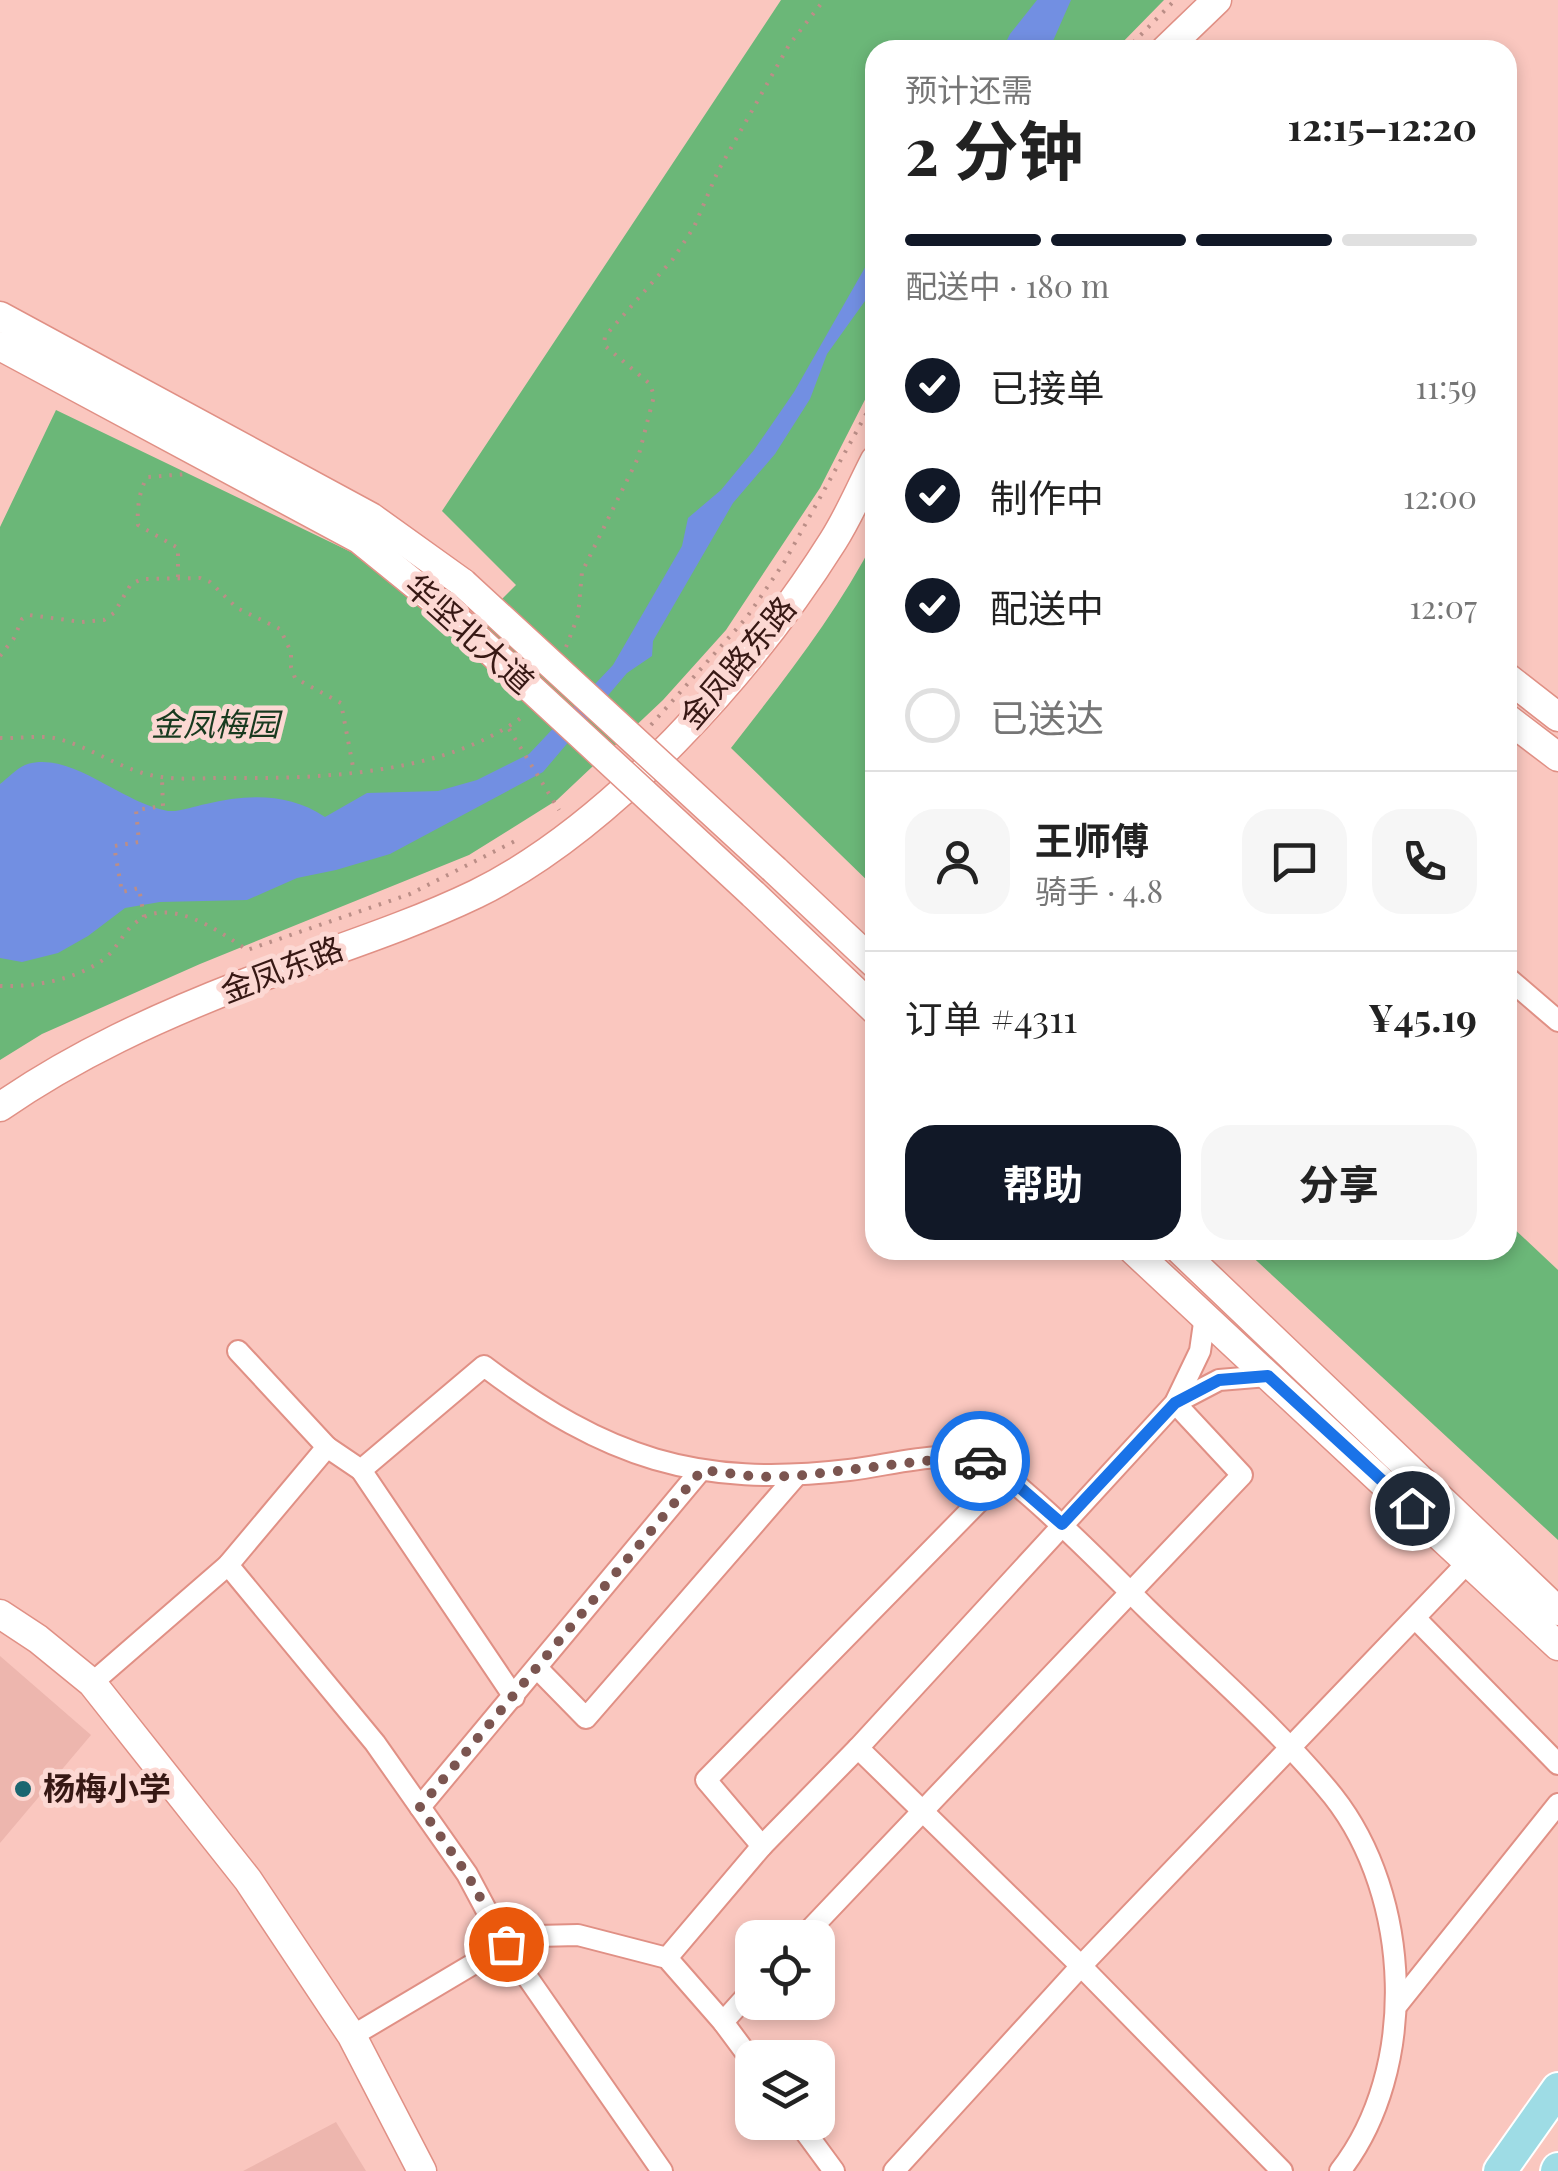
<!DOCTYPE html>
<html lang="zh">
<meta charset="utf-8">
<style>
body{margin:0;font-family:"Playfair Display","Noto Sans SC",serif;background:#f6f6f6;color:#222;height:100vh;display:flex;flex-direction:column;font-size:38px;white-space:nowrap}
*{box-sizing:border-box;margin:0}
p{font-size:32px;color:#767676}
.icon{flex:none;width:55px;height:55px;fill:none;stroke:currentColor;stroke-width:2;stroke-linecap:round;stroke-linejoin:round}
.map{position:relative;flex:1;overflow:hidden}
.panel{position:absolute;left:865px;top:40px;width:652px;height:1220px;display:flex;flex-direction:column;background:#fff;border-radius:30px;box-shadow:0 5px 15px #0003}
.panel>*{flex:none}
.buttons{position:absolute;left:735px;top:1920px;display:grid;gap:20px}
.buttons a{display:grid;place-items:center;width:100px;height:100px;border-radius:20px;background:#fff;box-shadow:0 5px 15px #0003;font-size:50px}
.pin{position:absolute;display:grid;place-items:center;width:85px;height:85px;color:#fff;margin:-42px;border:5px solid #fff;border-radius:50%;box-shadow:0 2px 10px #0007}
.courier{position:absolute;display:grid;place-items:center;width:100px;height:100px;margin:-50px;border:8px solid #1a73e8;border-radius:50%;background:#fff;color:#222;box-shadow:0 2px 12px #0007}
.head em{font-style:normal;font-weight:700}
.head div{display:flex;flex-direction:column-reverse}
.head{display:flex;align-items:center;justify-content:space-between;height:170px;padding:0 40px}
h1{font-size:65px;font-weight:700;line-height:75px}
.bar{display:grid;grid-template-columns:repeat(4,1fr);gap:15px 10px;align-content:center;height:120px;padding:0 40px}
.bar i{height:12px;border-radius:8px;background:#e0e0e0}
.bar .current{background:#111827}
.bar p{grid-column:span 4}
.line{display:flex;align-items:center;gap:25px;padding:0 40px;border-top:2px solid #e0e0e0}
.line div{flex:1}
.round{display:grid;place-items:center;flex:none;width:105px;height:105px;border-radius:30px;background:#f6f6f6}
ol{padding:0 40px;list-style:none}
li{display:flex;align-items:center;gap:30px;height:110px}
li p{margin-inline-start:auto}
li .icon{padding:10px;border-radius:50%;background:#111827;color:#fff;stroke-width:4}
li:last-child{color:#767676}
li i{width:55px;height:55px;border:5px solid #e0e0e0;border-radius:50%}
.primary-button{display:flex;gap:20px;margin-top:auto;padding:20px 40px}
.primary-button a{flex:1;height:115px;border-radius:30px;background:#111827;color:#fff;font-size:40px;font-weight:700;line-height:115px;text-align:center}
.primary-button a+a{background:#f6f6f6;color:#222}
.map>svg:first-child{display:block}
.built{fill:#edb6ae}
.green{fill:#6bb778}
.water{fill:#728fe2}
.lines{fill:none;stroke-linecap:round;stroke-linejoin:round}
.street-casing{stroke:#e09085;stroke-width:24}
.secondary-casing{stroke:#e09085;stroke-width:31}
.primary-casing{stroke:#fff;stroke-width:36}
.path{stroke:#bb8e87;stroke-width:4;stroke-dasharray:2.5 8;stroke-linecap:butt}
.street{stroke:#fff;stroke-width:20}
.secondary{stroke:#fff;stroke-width:28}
.primary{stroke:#9edce5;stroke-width:32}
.secondary-bridge-casing{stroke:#e09085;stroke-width:31;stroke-linecap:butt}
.secondary-bridge{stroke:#fff;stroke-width:28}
.done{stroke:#7b5550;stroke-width:10;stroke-dasharray:0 18}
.route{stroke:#1a73e8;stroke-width:12}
.poi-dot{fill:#1a6670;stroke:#fcd8d3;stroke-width:4}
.labels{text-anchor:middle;stroke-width:10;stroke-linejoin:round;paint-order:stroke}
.street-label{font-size:32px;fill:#371814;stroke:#fcd8d3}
.park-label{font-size:32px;font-style:italic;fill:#183a1f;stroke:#fcd8d3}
.poi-label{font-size:32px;font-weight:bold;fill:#371814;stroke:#fcd8d3;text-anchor:start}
</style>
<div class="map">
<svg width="1558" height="2171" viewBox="0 0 1558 2171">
<rect width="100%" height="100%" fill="#fac7bf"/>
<g class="built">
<polygon points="0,1656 91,1735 0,1843"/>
<polygon points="336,2122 366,2171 243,2171"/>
</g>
<g class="green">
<polygon points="781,0 1164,0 1115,50 875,50 875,380 820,488 726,630 663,700 557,800 469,855 200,964 42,1034 0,1060 0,527 56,410 376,564 470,631 516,585 442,511"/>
<path d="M875 539V888L731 748C783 681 836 615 875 539Z"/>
<polygon points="1508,1223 1558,1270 1558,1540 1245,1250 1508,1250"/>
</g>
<g class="water">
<polygon points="1037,0 1071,0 1049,50 1002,50 1010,34"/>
<path d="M875 250V287L827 354 810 399 775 454 733 503 653 641 652 656 627 673 543 772 390 854 336 870 297 878 247 900 160 902 125 908 88 936 58 953 22 962 0 958V784C8 778 16 769 25 765 70 749 122 804 168 811 180 812 195 806 206 804 248 794 289 793 325 817L367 793 438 791 477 780 529 754 613 665 682 546 688 518 721 490 754 450 794 392Z"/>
</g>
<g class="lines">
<g class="street-casing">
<g id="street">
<polyline points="1508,978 1558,1021"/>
<polyline points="238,1351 327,1447"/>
<polyline points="1177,1402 1219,1380 1268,1376"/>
<polyline points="361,1470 514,1697"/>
<polyline points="228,1565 375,1743 467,1874 505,1945 662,2171"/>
<polyline points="1416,1619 1558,1764"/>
<polyline points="538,1669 586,1718 796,1476"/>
<path d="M92 1683 228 1565 327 1447 361 1470 484 1366C606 1458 697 1488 849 1470 894 1465 949 1446 991 1465 1004 1471 1015 1484 1026 1493 1068 1529 1107 1569 1146 1608 1208 1669 1278 1728 1333 1796 1412 1896 1419 2070 1340 2171"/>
<polyline points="858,1748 1081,1966 1282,2171"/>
<polyline points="420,1807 701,1470"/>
<polyline points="762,1846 706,1780 1005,1475"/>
<polyline points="802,1938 1242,1475 1175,1403"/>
<polyline points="667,1958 762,1846 858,1748 1175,1403 1200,1351 1205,1316"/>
<polyline points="1398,2004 1558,1804"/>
<polyline points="723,2022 752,1990"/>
<polyline points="352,2036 505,1945 537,1936 578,1935 667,1958 723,2022 752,2061"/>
<polyline points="798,2122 834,2171"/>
<polyline points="894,2171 1081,1966 1469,1561"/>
</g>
</g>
<g class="secondary-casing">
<g id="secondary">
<polyline points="1165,50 1217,0"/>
<polyline points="0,316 371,517 463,583"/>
<polyline points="0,346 359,539 444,608"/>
<polyline points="1508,678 1558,717"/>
<polyline points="1508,719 1558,757"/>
<polyline points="775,870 875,964"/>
<polyline points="753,894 875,1010"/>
<path d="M0 1107C75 1055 158 1017 243 984 320 954 401 930 476 894 612 827 753 668 833 541 849 516 861 487 875 460"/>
<polyline points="1133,1250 1558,1646"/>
<polyline points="1180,1250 1558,1611"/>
<polyline points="0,1614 38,1639 92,1683 248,1880 352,2036 422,2171"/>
</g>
</g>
<g class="primary-casing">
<g id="primary">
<polyline points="1500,2171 1558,2089"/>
<polyline points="1557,2171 1558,2169"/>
</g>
</g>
<g class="path">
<polyline points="1126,50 1175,0"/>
<path d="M178 577V548L138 525C137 508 139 492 147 477L188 474"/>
<polyline points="566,647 578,616 582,572 638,458 654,396 650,384 604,345 605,336 673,259 694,227 718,171 789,45 824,0"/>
<polyline points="0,656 14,638 22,619 29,615 82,622 104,620 114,613 131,584 142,579 200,578 210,582 237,608 280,629 291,652 291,667 295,678 341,703 354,772"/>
<polyline points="651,725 747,617 785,561 875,398"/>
<polyline points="509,729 559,810"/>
<path d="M0 738C17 739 37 735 54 738 91 746 123 772 161 777 181 780 203 778 223 778 319 779 446 775 525 715"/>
<polyline points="144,917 139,888 122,892 114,846 139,842 136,810 163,806 162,778"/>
<path d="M0 986C34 987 76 980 104 959 117 949 122 934 134 924 167 894 218 930 247 950L410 894 519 839"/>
</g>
<use href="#street" class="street"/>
<use href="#secondary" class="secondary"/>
<use href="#primary" class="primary"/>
<g class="secondary-bridge-casing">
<g id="secondary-bridge">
<polyline points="463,583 775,870"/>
<polyline points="444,608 753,894"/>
</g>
</g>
<use href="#secondary-bridge" class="secondary-bridge"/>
</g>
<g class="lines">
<polyline class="done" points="506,1944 467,1874 420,1807 702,1470 758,1477 796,1476 967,1456 980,1461"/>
<polyline class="route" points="980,1461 995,1466 1062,1524 1175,1403 1219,1380 1268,1376 1412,1508"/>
</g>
<circle class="poi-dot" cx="23" cy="1789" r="10"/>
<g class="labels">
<g class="street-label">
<text transform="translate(469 634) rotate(42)" y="11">华坚北大道</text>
<text transform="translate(738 663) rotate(-50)" y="11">金凤路东路</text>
<text transform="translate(282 970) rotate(-21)" y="11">金凤东路</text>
</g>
<g class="park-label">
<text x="215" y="736">金凤梅园</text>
</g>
<g class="poi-label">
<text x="43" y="1800">杨梅小学</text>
</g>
</g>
</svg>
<div class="buttons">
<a><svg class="icon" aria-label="locate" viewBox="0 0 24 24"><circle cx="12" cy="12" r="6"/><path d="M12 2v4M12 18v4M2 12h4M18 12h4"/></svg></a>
<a><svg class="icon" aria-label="layers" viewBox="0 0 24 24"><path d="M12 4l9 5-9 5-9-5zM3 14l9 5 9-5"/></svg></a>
</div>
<div class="pin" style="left:506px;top:1944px;background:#ea580c"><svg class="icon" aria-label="bag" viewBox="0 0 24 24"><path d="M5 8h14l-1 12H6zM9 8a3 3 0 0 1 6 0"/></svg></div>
<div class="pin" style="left:1412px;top:1508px;background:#1f2937"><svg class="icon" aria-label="home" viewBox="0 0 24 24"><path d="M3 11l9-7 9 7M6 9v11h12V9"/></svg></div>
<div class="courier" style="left:980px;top:1461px"><svg class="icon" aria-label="car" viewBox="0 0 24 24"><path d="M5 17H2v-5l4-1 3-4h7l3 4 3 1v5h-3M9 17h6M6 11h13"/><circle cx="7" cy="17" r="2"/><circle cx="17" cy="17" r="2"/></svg></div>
<section class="panel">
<div class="head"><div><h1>2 分钟</h1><p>预计还需</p></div><em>12:15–12:20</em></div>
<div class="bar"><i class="current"></i><i class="current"></i><i class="current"></i><i></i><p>配送中 · 180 m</p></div>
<ol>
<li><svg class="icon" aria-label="check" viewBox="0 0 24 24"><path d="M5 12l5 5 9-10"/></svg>已接单<p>11:59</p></li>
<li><svg class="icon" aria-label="check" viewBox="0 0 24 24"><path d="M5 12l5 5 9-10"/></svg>制作中<p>12:00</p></li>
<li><svg class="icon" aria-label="check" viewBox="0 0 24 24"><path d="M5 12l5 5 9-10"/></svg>配送中<p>12:07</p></li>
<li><i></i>已送达</li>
</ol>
<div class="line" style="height:180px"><a class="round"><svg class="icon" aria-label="person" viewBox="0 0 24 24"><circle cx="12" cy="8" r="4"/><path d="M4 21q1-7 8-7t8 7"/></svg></a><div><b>王师傅</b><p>骑手 · 4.8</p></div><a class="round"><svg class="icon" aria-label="chat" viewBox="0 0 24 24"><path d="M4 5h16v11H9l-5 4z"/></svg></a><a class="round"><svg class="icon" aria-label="phone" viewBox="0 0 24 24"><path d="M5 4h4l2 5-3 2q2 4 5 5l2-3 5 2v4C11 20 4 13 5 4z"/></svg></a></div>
<div class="line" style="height:130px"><div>订单 #4311</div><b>¥45.19</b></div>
<div class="primary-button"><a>帮助</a><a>分享</a></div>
</section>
</div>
